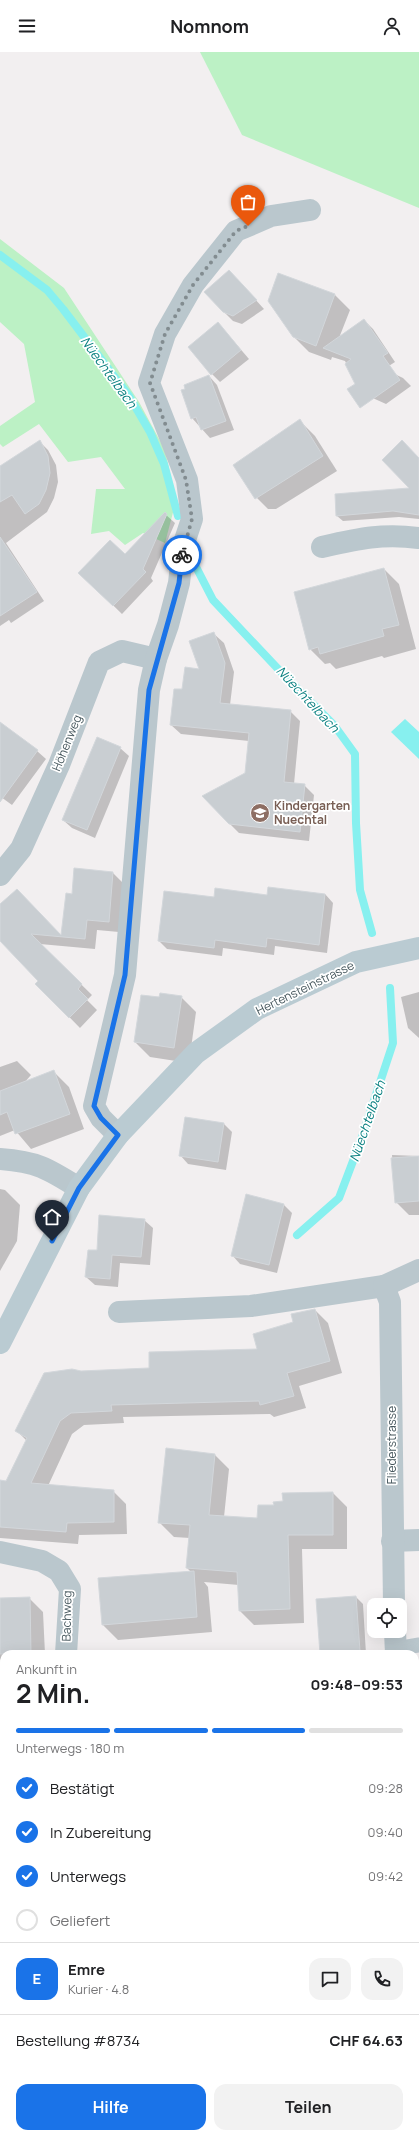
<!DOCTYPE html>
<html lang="de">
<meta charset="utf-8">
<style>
body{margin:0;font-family:Manrope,sans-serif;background:#f2f2f2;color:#202124;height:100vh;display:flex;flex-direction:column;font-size:15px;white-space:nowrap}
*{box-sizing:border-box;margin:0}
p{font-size:13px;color:#757577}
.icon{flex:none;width:22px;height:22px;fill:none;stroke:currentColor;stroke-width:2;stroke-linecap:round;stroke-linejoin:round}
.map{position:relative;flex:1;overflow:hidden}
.side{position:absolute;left:0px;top:1598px;width:419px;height:488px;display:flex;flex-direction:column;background:#fff;border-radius:12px 12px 0 0;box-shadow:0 4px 16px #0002}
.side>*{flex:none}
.fabs{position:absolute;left:367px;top:1546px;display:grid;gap:8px}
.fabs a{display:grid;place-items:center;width:40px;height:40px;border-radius:8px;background:#fff;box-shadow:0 4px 16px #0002;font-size:20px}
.pin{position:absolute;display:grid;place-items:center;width:34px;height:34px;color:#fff;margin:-41px -17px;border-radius:50% 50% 50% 0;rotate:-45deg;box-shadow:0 0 4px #0007}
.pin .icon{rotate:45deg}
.courier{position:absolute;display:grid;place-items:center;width:40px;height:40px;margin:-20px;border:3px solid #1a73e8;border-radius:50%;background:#fff;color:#222;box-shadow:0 1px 5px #0007}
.overview em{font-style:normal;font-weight:700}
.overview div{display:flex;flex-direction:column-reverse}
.overview{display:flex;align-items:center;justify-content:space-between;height:68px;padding:0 16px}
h1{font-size:26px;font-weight:700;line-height:30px}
.bar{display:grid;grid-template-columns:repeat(4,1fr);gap:6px 4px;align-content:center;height:48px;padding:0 16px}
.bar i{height:5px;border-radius:3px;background:#e0e0e0}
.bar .on{background:#1a73e8}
.bar p{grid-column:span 4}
.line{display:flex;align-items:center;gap:10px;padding:0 16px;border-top:1px solid #e0e0e0}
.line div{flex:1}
.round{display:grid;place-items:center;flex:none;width:42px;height:42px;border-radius:12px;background:#f2f2f2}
ol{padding:0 16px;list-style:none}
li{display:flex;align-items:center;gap:12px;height:44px}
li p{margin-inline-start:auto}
li .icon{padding:4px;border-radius:50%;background:#1a73e8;color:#fff;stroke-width:4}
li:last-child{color:#757577}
li i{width:22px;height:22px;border:2px solid #e0e0e0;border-radius:50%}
.cta{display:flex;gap:8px;margin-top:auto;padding:8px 16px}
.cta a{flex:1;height:46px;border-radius:12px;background:#1a73e8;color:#fff;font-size:16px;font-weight:700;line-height:46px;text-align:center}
.cta a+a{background:#f2f2f2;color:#202124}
header{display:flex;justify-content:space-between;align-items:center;height:52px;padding:0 16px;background:#fff;font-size:18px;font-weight:700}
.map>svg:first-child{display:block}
.green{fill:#bcf1c5}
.water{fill:#87f0ef}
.shadow{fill:#0003}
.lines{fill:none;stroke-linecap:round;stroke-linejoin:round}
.stream{stroke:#87f0ef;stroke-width:8}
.building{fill:#c9ced2;stroke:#d3d7db}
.lane{stroke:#bac7cd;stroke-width:15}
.street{stroke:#bac7cd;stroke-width:22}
.secondary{stroke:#bacbd2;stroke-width:22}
.done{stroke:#828c90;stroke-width:4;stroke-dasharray:0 7.2}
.route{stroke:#1a73e8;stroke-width:5}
.labels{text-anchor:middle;stroke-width:3.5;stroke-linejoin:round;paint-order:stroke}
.street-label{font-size:12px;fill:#46575d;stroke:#fff}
.education-label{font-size:12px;font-weight:bold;fill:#785e54;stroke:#fff;text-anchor:start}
.water-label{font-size:13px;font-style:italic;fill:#098080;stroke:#fff}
</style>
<header><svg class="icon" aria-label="menu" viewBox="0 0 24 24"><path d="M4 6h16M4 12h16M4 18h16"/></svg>Nomnom<svg class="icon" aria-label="person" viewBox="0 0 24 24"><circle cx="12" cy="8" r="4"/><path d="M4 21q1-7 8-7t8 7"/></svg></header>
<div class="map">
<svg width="419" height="2086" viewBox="0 0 419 2086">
<rect width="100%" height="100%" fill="#f2eff0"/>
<g class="green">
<polygon points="200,0 419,0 419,156 242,83"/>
<polygon points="0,187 64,236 139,350 165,398 176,449 165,491 143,481 125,493 109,479 91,482 96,437 125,437 101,405 68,410 39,372 3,395 0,392 0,374 35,350 24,292 0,270"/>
<polygon points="20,2082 263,2082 264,2086 21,2086"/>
</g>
<polygon class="water" points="405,667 419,680 419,707 391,680"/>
<g class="shadow">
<polygon points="279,222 335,243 350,258 339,286 364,268 373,277 395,310 384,317 403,326 411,334 386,352 366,343 357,334 345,309 332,305 331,308 309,300 293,284"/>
<polygon points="237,227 264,257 242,272 233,269 224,260"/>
<polygon points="218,271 249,307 220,330 212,322"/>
<polygon points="209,324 217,333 234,378 210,386 192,366"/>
<polygon points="300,369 315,384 337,419 276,457 268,457 253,442"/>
<polygon points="39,389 48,398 56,413 58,430 54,446 47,460 6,491 44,549 11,571 9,568 0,574 0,415"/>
<polygon points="419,406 419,467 399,465 343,469 337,464 411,437"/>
<polygon points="165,462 175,471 151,526 153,529 122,562 80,521 125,503"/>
<polygon points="384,517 399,532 416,597 384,606 382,604 336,617 330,611 325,612 310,597"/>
<polygon points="214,582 224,591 234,620 230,653 290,659 300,669 294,732 304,733 314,743 309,789 239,781 229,771 246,722 249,689 181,682 171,673 183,638 201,618"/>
<polygon points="0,680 37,699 46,707 12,753 1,745 0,747"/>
<polygon points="120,696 129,704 95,786 72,776 63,768"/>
<polygon points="113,821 123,831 119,880 97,878 95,897 40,892 92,943 87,948 97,958 80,976 37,932 39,929 0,888 0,855 62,884 73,843"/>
<polygon points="325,842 333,851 327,901 275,894 274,903 223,896 222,904 167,897 159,889 215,846"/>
<polygon points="419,940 419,986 408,976 401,945"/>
<polygon points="181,945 196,960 189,1011 150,1005 135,990 160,946"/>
<polygon points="17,1009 31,1023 24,1031 54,1020 69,1035 84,1077 31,1097 15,1078 0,1084 0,1015"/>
<polygon points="224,1072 232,1080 226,1118 188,1112 180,1103"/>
<polygon points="392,1103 419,1104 419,1163 409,1163 396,1150"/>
<polygon points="0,1137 5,1138 20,1153 17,1189 0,1219"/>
<polygon points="247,1143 284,1153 292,1161 277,1221 240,1212 232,1203"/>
<polygon points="144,1168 153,1176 150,1213 120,1211 118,1235 95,1233 86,1225 98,1199"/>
<polygon points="315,1258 328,1271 342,1321 299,1334 306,1356 274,1365 270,1362 123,1365 124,1371 84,1373 72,1382 48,1434 113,1439 126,1452 127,1482 79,1483 78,1492 0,1486 0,1429 7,1430 27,1389 16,1378 81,1320 150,1317 259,1298"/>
<polygon points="215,1403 229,1417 224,1465 258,1467 275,1454 333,1441 347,1455 347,1497 302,1497 304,1571 254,1573 240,1559 239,1533 204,1530 208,1535 212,1580 118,1588 103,1573 191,1520 187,1516 190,1486 174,1485 159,1470"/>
<polygon points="356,1545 363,1552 366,1602 305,1602 321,1601"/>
<polygon points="29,1546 43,1560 45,1602 4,1602 4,1675 0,1675 0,1547"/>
<polygon points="4,1734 4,1768 0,1769 0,1735"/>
<polygon points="338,2082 367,2082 358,2086 340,2086"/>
</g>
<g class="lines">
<g class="stream">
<polyline points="0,203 47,238 63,257 129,344 150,380 164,412 178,464"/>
<polyline points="193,509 213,548 280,619 334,673 355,702 356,771 360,838 372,881"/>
<polyline points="297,1183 339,1146 361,1088 393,991 390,936"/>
</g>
</g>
<g class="building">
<polygon points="229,218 257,248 233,264 223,260 204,240"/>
<polygon points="278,221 335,242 316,294 293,285 268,249"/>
<polygon points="364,267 388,301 383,304 400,328 360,356 347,337 355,332 345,312 351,307 323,296"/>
<polygon points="218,270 241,298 211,323 188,295"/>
<polygon points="209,323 226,369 201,378 196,365 191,367 181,338 185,337 184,333"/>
<polygon points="300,367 323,404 255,447 233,413"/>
<polygon points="40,388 48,404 50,421 46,438 39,452 25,462 12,443 0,450 0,414"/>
<polygon points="402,388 419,406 419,463 393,459 336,464 335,442 409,436 382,408"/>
<polygon points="165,460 167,462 143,517 146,520 113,554 78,521 110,488 125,502"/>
<polygon points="0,485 37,540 0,564"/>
<polygon points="384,516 399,573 382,577 384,584 320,602 318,595 309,598 294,540"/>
<polygon points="214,580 225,611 220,651 291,658 284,730 305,732 300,780 229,772 202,744 245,721 249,681 170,673 174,637 182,637 185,615 199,617 189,589"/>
<polygon points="0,670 38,698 0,750"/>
<polygon points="97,685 121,695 87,778 62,768"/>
<polygon points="74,816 113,820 109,870 87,868 85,887 31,882 82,932 78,937 88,947 69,966 35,932 38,929 0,889 0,852 17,837 61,883 66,841 72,842"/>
<polygon points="268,835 325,842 319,893 267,886 266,895 215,888 214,896 158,889 164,839 214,845 215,836 267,843"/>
<polygon points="160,941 182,944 174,996 134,990 141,943 159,945"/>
<polygon points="54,1018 70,1062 15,1082 7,1060 0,1063 0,1039"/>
<polygon points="185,1065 224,1071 218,1110 179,1104"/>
<polygon points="419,1104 419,1149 395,1151 391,1106"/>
<polygon points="246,1142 284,1152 269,1213 231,1204"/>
<polygon points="99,1163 145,1167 141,1205 112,1203 110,1227 85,1225 88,1198 97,1198"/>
<polygon points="315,1257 330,1309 287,1321 294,1344 260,1353 259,1349 111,1353 112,1359 71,1361 60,1369 31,1431 114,1438 114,1470 67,1471 66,1480 0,1475 0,1428 6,1429 27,1386 15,1379 44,1321 72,1317 81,1319 149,1316 149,1300 257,1297 253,1282 293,1270 291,1262"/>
<polygon points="166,1396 215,1402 209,1463 257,1466 258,1453 274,1453 273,1450 283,1449 282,1441 333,1440 333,1483 288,1483 290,1557 239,1559 237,1520 186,1516 190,1473 158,1471"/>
<polygon points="194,1519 197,1565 102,1573 98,1526"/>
<polygon points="356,1544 360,1599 320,1602 316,1547"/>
<polygon points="30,1545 31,1602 0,1602 0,1546"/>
</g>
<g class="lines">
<polyline class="lane" points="396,1597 419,1593"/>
<g class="street">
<path d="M322 495C357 487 382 481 419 486"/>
<polyline points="0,823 21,797 59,713 99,610 122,599 156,607"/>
<polyline points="118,1083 101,1066 94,1054 125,923 149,638 156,607 168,573 179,531 183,494 192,467 187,428 149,331 165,282 193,233 236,179 271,164 310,158"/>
<path d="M0 1107C38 1110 47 1116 79 1136"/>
<polyline points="119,1260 251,1254 384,1234"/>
<polyline points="392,1489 419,1488"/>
<polyline points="0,1500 42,1509 59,1519 70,1537 66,1602"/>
<polyline points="394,1553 390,1250 384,1234 419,1218"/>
<polyline points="395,1579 396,1602"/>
<polyline points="0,1709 4,1708"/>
<polyline points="415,1867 419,1867"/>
<polyline points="0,1902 4,1901"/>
</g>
<polyline class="secondary" points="0,1291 79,1136 118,1083 196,1001 257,957 356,910 419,896"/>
</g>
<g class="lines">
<polyline class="done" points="182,503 192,467 186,428 150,331 165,282 193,233 236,179 248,174"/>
<polyline class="route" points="52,1189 79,1136 118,1083 101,1066 94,1054 125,923 149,638 179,531 182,503"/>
</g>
<defs>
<g id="school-disc" transform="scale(1)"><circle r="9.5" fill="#8d6e63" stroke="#fff"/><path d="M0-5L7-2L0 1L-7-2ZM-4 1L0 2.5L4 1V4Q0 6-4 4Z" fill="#fff"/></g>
</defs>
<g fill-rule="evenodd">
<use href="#school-disc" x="260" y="761"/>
</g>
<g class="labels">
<g class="street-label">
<text transform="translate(67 691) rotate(-68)" y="4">Höhenweg</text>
<text transform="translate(305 936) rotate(-26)" y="4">Hertensteinstrasse</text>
<text transform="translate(392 1393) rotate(-90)" y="4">Fliederstrasse</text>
<text transform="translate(67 1564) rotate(-89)" y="4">Bachweg</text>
</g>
<g class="education-label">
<text x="274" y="758">Kindergarten<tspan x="274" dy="14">Nuechtal</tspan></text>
</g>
<g class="water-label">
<text transform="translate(109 320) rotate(54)" y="5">Nüechtelbach</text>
<text transform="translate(308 647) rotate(47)" y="5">Nüechtelbach</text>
<text transform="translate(367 1069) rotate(-71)" y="5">Nüechtelbach</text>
</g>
</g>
</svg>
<div class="fabs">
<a><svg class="icon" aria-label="locate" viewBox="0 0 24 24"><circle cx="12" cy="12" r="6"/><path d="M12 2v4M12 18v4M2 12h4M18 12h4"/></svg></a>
</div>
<div class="pin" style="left:248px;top:174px;background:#ea580c"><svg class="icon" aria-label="bag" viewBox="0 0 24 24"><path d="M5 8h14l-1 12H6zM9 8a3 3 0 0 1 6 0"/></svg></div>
<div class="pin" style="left:52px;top:1189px;background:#1f2937"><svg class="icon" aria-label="home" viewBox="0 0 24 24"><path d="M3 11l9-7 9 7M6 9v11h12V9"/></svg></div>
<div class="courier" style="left:182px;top:503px"><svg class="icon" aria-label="bike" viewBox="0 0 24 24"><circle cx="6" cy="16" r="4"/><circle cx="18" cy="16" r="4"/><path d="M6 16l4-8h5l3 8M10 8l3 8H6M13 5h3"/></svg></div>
<section class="side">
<div class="overview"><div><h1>2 Min.</h1><p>Ankunft in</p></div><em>09:48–09:53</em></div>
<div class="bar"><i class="on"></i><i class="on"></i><i class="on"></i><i></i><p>Unterwegs · 180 m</p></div>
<ol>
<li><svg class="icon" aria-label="check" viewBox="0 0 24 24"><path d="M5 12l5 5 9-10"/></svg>Bestätigt<p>09:28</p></li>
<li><svg class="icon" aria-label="check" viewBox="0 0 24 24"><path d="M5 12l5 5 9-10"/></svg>In Zubereitung<p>09:40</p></li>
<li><svg class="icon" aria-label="check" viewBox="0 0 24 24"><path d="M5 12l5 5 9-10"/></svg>Unterwegs<p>09:42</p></li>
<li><i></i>Geliefert</li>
</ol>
<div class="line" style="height:72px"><b class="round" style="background:#1a73e8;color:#fff">E</b><div><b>Emre</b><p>Kurier · 4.8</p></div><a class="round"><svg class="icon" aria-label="chat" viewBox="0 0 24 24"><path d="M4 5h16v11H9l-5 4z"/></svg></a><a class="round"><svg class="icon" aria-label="phone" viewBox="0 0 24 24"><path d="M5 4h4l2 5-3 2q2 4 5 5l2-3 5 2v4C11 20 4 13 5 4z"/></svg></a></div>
<div class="line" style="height:52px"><div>Bestellung #8734</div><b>CHF 64.63</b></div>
<div class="cta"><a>Hilfe</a><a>Teilen</a></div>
</section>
</div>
